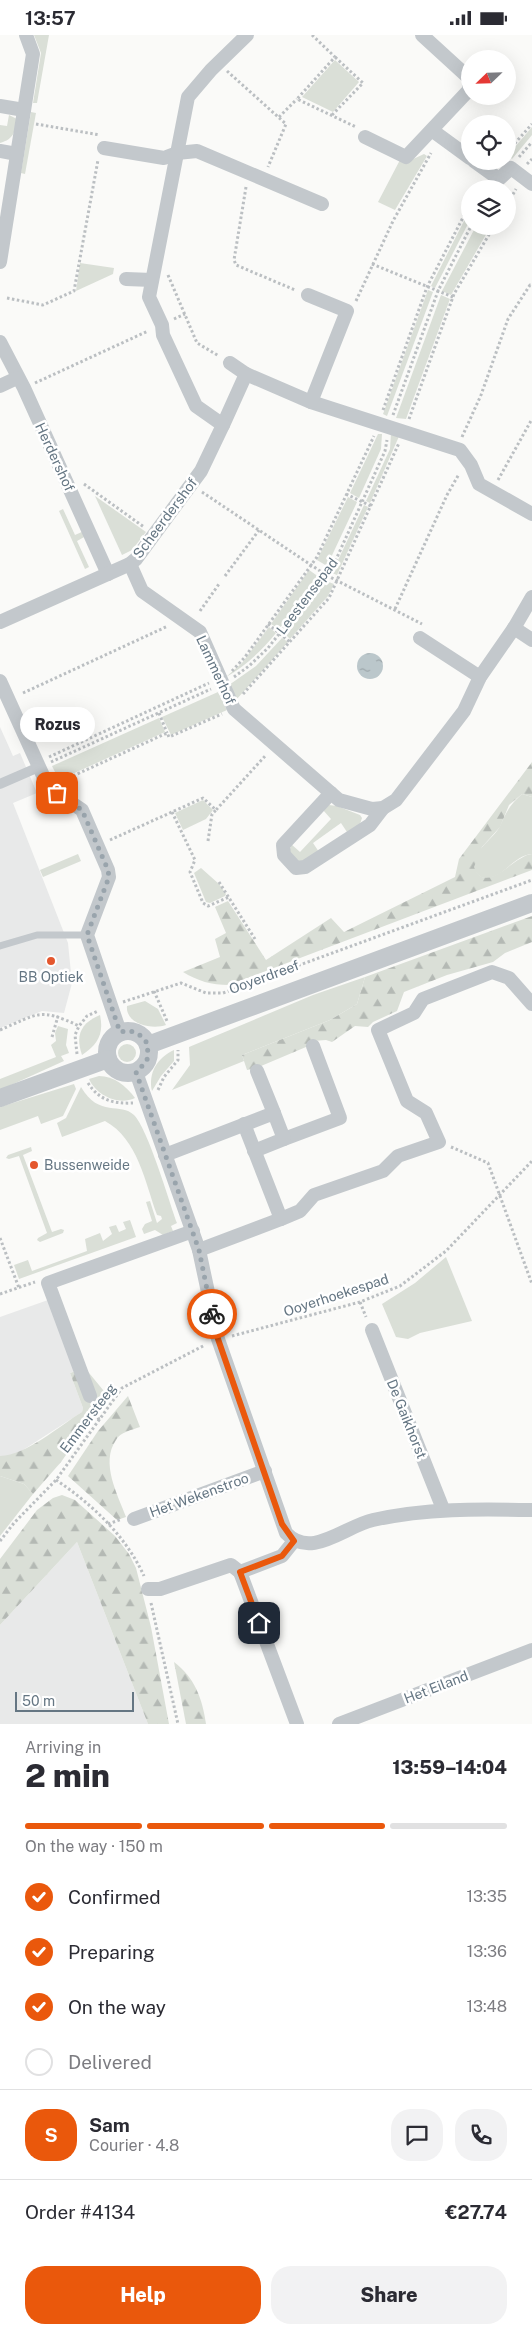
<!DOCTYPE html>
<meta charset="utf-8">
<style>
body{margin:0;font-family:"Public Sans",sans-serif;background:#f2f2f3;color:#2b2b33;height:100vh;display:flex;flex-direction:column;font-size:19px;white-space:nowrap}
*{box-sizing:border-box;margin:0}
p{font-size:16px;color:#7c7c81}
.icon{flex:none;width:28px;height:28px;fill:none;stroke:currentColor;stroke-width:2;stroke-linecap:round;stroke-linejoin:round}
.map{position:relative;height:1689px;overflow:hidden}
.panel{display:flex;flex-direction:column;background:#fff;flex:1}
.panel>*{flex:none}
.needle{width:32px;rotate:247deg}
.fabs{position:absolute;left:461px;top:15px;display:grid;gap:10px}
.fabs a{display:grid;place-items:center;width:55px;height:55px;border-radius:50%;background:#fff;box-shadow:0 5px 20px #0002;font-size:25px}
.scale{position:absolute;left:15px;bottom:12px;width:119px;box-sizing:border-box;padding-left:5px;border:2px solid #657683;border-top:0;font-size:14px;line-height:18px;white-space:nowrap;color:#657683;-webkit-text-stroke:4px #fff;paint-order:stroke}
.pin{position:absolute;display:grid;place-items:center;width:42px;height:42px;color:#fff;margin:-21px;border-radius:10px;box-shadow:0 2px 8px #0006}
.courier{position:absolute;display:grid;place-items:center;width:50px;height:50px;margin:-25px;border:4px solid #ea580c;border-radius:50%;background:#fff;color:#222;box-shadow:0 1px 6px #0007}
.bubble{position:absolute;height:35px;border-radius:18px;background:#fff;box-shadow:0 5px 20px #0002;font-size:16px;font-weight:800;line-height:35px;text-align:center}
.head em{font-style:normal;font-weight:800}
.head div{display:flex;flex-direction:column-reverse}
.head{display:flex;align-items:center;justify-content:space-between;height:85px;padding:0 25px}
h1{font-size:32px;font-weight:800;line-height:38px}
.bar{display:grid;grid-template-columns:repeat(4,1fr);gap:8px 5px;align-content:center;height:60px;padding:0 25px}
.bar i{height:6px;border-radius:4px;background:#e1e1e2}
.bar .current{background:#ea580c}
.bar p{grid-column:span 4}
.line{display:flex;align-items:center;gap:12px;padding:0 25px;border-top:1px solid #e1e1e2}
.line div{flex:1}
.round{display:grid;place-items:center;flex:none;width:52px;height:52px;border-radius:20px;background:#f2f2f3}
ol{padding:0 25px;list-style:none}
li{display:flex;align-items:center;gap:15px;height:55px}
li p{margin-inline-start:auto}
li .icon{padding:5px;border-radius:50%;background:#ea580c;color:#fff;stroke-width:4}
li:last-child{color:#7c7c81}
li i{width:28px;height:28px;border:2px solid #e1e1e2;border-radius:50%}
.action{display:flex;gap:10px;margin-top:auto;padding:10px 25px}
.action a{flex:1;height:58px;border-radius:20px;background:#ea580c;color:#fff;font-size:20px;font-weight:800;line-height:58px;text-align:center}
.action a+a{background:#f2f2f3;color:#2b2b33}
.status{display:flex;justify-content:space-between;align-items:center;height:35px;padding:0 25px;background:#fff;direction:ltr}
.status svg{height:14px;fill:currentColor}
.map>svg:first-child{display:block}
.built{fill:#e8e9e9}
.green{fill:#dadfd7}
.forest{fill:url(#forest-firs)}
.water{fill:url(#water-ripples)}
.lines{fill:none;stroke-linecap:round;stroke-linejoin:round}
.path{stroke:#bbbfc2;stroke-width:3;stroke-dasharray:2.5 2.5;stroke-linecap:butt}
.service{stroke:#c3c8cc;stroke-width:7}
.pedestrian{stroke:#c3c8cc;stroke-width:10}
.minor{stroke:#c3c8cc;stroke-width:14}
.tertiary{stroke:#c3c8cc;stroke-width:18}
.done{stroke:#99a4ac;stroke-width:5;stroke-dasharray:0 9}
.route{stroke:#ea580c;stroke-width:6}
.poi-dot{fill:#e4572e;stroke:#fff;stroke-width:2}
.labels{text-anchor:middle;stroke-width:5;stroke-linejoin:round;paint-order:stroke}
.street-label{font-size:14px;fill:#657683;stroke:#fff}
.poi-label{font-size:14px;fill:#657683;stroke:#fff}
</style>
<div class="status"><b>13:57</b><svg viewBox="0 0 49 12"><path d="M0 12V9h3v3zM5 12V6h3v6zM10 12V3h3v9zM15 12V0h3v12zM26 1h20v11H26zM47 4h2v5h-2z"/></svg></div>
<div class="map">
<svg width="532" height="1689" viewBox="0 0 532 1689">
<defs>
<pattern id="forest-firs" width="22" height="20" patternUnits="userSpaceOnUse" patternTransform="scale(1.25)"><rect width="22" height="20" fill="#dadfd7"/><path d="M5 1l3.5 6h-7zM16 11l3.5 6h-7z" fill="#b4b9b4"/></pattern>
<pattern id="water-ripples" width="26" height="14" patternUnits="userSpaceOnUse" patternTransform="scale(1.25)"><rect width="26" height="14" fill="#bbc7cb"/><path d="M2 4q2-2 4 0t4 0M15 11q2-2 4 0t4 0" fill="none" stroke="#9ca6aa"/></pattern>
</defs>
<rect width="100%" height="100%" fill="#fafaf8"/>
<g class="built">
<polygon points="0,692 13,721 20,718 37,758 13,768 68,908 72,948 64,978 42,976 0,993"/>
<polygon points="48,1265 75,1336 70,1338 83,1373 82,1377 23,1415 12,1421 0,1421 0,1282"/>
<polygon points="77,1507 148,1689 0,1689 0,1590"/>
</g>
<g class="green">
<polygon points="34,0 49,0 37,68 33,68 41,18"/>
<polygon points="335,25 359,47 333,77 302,62"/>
<polygon points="31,77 36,78 25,139 21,138"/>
<path d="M9 80 17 84C15 97 14 104 0 108V90L7 91Z"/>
<polygon points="532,92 532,100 512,124 508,120"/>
<polygon points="424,119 427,121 395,175 378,167 401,123 411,125"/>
<polygon points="470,174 470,185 435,253 431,251"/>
<polygon points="476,191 491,191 451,260 442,256"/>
<polygon points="80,228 114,233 113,239 76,256"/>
<polygon points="428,255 433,257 387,381 383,379"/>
<polygon points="441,260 450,264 406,384 396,383"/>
<polygon points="391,398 400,399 370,468 366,466 390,414"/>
<polygon points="378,399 382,399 381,414 359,463 350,458"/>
<polygon points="95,461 146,497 132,515 122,520"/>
<polygon points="348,462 357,467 327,531 317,525"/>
<polygon points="364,470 368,472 337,540 332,538"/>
<polygon points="63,474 75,500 84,496 86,501 77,506 89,532 85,534 59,476"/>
<polygon points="309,535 319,542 279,594 271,589"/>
<polygon points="326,546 334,549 328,561 290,604 285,599"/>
<path d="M269 592 276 598C262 615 246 631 226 642L242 628Z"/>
<polygon points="282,603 288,607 236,665 229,650 256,631"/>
<polygon points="218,657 227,675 171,700 162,682"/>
<polygon points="159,683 165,697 59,745 52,731"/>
<path d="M522 759 532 762V819C513 820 504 844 484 843 480 842 477 839 475 836 467 819 495 803 500 791 507 776 509 771 522 759Z"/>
<polygon points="203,765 213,775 206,784 183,795 175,778"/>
<polygon points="329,770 337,771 360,780 362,783 360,789 347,797 341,788 313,808 319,817 299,828 289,819 291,809 300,817 331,784 323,775"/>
<polygon points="78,819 81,826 43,842 40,835"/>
<polygon points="201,833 219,849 226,859 225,861 210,868 206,867 194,838"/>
<polygon points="365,942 357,969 330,985 242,1020 244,1026 172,1055 190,1030 189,1012 313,960"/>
<path d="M145 966 158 974 166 990C152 995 125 989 127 971Z"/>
<path d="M100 980C104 999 98 1009 82 1020 75 1000 81 988 100 980Z"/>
<polygon points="58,991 68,994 66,1010 69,1018 61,1021 64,1026 0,1055 0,1044 56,1022 51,1010 56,1006 55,998"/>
<circle cx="127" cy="1018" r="9"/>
<path d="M174 1015V1026L161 1041 152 1056C148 1038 157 1023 174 1015Z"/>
<path d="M99 1041C114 1041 126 1051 135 1063 118 1071 96 1060 89 1044Z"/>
<polygon points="74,1049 76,1054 63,1081 41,1089 38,1081 0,1095 0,1072"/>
<path d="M81 1052C99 1083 121 1067 134 1080 148 1094 169 1166 177 1188L171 1191 173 1196 163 1200 155 1195 144 1199 142 1194 145 1189 152 1186 146 1167 150 1166 157 1188 162 1184 161 1181 157 1180C145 1147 138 1104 105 1086L62 1102 57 1088 66 1083Z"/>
<polygon points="31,1112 32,1116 23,1120 52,1197 61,1194 64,1195 63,1198 40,1207 37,1205 38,1203 47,1198 19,1121 9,1124 6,1123 8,1120"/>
<polygon points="130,1185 136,1202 19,1244 14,1230 28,1225 32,1236 87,1216 85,1204 100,1198 103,1206 112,1199 109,1192 116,1190 119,1197 126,1194 123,1187"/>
<polygon points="446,1222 472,1286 420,1298 408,1304 396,1302 382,1269 415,1248"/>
<polygon points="0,1441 24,1449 33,1459 0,1501"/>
</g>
<g class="forest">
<path d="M532 727V762L522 759 509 770 500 792 482 812 474 832C486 862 514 820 532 819V835L229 950C211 950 198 946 183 937L220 922 215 904 226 898 215 872 228 866 266 925 331 883 344 897 455 842 459 824Z"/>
<polygon points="532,881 532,907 505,918 493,927 447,940 404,957 397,976 373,987 368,992 355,991 332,1007 326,1005 313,1006 306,1012 254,1034 247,1035 242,1020 330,985 357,969 365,942"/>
<path d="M85 1333 108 1361 61 1427 33 1459 24 1449 0 1441V1421C27 1420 59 1391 82 1377L83 1373 70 1338Z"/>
<path d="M128 1361 140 1392C132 1395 120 1397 116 1405 100 1428 118 1460 126 1482L117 1485 68 1441 98 1396Z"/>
<polygon points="62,1460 75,1465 115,1501 129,1519 136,1533 151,1592 169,1689 148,1689 77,1507 0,1590 0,1524 37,1475 53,1463"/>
<path d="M174 1627C195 1643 202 1663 206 1689H186Z"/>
</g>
<circle class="water" cx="370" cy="631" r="13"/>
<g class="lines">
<g class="path">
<polyline points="312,0 335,22 297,64 356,92"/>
<polyline points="227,36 286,89 268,132"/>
<polyline points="332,80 363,48 335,22"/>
<polyline points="279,82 297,64"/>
<polyline points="36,89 100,100"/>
<polyline points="508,116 532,89"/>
<polyline points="519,122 532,107"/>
<polyline points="527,129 532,124"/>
<polyline points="246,152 234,225 236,230 295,255"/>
<polyline points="508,168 516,154"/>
<polyline points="372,229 453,262"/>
<polyline points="168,240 197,308 219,321"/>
<polyline points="7,263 43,270 74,256 98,125"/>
<polyline points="356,266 393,186 431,118"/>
<polyline points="174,284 185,279"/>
<polyline points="35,348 148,296"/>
<polyline points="383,375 427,252 470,169"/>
<polyline points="393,380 438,256 471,191"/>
<polyline points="409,384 454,259 494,191"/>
<polyline points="462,402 481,360 508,284 530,250 532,251"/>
<polyline points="498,445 532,384"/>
<polyline points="84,449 144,492"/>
<polyline points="202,457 326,540 422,589"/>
<polyline points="346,459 371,471"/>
<polyline points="225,541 259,495"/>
<polyline points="395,574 447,460 459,439"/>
<polyline points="200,576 219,549"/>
<polyline points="268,589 290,607"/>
<polyline points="232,636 245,622 317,522 374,401"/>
<polyline points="234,642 249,631 268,613 334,529 385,416 387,405"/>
<polyline points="23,658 168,591"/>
<polyline points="243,659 329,563 399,408"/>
<polyline points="159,678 167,698"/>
<polyline points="49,722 209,648"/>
<polyline points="51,727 211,654"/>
<polyline points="64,745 167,698 169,702 222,679"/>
<polyline points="172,777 195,825 190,837 203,868 208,871 229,862"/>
<polyline points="110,805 203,763 216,775 266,720"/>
<polyline points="208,806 212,779 216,775"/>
<polyline points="219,847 255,904"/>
<polyline points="154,956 167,986"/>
<polyline points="123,967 181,948 206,958 223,958 532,845"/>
<path d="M0 995C38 979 39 972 79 991L87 981 98 976"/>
<polyline points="52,1002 58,981"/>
<polyline points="77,1019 75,1000 79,991"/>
<path d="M88 1048C99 1065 113 1069 133 1068"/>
<polyline points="158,1055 164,1042 178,1025 178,1015"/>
<polyline points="451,1112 488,1128 532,1249"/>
<polyline points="0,1203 19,1253"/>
<polyline points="0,1259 35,1247"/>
<polyline points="360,1267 366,1282"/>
<polyline points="232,1301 360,1267 400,1251 446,1216 532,1126"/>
<polyline points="95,1373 99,1385"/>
<path d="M56 1445C92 1469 126 1501 144 1541"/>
<polyline points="108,1489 122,1484"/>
<polyline points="0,1506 14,1488 56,1445 122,1353 205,1310"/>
<polyline points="151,1568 178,1689"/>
</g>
<polyline class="service" points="0,911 37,900 87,900"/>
<polyline class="pedestrian" points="0,749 39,732"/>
<g class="minor">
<polyline points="0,71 24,75"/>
<polyline points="433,96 470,123"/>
<polyline points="365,102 406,122 469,55 469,43 422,0"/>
<polyline points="104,113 164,123 177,118 197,116 322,169"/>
<polyline points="0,116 17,119"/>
<polyline points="474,126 499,144 511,133 532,149"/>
<polyline points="0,227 33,19 26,0"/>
<polyline points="126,244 152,245"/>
<polyline points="0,307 24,353 108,539"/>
<polyline points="230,328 246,339"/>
<polyline points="0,351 17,343"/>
<polyline points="311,367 460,415 471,430 479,449 532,479"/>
<polyline points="223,390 246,339 311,367 347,276 308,260"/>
<polyline points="130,529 142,556 200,597 234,674 339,765 372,774 383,773 396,765 464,676 480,642 514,593 532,562"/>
<polyline points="0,587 130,529 136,524 201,436 223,390 196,371 163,300 162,290 149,262 188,62 211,35 247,0"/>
<polyline points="514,593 532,605"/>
<polyline points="420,603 480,642"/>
<polyline points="0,646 45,745 57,758 82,775 108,835 109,842 87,900 120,997"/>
<polyline points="331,758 283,810 284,820 296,833 305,832 370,790 383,773"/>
<polyline points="257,1036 274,1078"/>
<path d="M136 1037 199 1215 218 1304 286 1498C311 1525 345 1491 373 1485 426 1473 478 1474 532 1475"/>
<polyline points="244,1089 281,1184"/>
<polyline points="284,1104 340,1083 313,1011"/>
<polyline points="165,1120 274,1078 284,1104 254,1116"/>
<polyline points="199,1215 281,1184 300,1176 314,1160 383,1136 398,1121 439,1107 426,1078 407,1066 378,995 414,978 423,964 492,937 509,943 532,969"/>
<polyline points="372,1295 443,1474"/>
<polyline points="90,1361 48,1248 193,1196"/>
<polyline points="134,1484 265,1436"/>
<polyline points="294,1506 282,1521 240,1537 297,1689"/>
<polyline points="148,1554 160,1554 231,1530 240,1537"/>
<polyline points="339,1689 532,1615"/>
</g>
<g class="tertiary">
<circle cx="128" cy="1017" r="21"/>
<polyline points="148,1010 532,868"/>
<polyline points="0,1063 108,1024"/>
</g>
</g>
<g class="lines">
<path class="done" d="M57 758 82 775 108 835 109 842 87 900 120 997C133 994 142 999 148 1010L147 1026 136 1037 199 1215 212 1279"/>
<polyline class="route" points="212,1279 218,1304 282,1489 294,1506 282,1521 240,1537 259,1588"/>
</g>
<g class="poi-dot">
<circle cx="51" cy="926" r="5"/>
<circle cx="34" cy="1130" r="5"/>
</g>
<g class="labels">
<g class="street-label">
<text transform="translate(55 422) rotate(65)" y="5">Herdershof</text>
<text transform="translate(165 483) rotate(-53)" y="5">Scheerdershof</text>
<text transform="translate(307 561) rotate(-53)" y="5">Leestensepad</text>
<text transform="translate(216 635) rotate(65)" y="5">Lammerhof</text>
<text transform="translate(264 942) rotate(-20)" y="5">Ooyerdreef</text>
<text transform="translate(336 1260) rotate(-18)" y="5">Ooyerhoekespad</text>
<text transform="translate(88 1383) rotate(-53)" y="5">Emmersteeg</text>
<text transform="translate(407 1384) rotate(68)" y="5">De Gaikhorst</text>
<text transform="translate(199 1460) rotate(-20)" y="5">Het Wekenstroo</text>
<text transform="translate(436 1652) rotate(-21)" y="5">Het Eiland</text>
</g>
<g class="poi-label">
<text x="51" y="947">BB Optiek</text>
<text x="44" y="1135" text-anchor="start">Bussenweide</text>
</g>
</g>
</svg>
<div class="fabs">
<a><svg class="needle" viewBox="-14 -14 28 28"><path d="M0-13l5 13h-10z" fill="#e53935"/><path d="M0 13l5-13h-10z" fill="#7c7c81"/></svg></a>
<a><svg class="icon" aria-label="locate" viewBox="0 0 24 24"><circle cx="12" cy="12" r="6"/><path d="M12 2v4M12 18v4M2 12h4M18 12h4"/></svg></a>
<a><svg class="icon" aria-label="layers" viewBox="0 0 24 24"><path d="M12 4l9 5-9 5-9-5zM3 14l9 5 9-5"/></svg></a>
</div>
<div class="scale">50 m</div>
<div class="pin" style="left:57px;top:758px;background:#ea580c"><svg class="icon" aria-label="bag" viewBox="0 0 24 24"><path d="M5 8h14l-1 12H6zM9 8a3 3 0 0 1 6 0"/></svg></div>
<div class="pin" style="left:259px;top:1588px;background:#1f2937"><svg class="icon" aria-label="home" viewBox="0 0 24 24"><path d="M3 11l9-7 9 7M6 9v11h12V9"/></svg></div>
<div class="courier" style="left:212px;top:1279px"><svg class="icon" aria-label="bike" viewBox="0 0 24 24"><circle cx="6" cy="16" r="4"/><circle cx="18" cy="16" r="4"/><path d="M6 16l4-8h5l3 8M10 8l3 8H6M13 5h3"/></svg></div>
<div class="bubble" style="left:20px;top:672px;width:75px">Rozus</div>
</div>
<section class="panel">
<div class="head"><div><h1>2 min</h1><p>Arriving in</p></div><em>13:59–14:04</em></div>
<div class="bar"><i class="current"></i><i class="current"></i><i class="current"></i><i></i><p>On the way · 150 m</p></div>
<ol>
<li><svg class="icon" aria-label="check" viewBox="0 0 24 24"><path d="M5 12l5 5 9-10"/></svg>Confirmed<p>13:35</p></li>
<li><svg class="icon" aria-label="check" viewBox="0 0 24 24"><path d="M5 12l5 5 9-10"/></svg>Preparing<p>13:36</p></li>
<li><svg class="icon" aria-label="check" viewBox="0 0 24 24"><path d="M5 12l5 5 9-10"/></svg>On the way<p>13:48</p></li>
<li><i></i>Delivered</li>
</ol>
<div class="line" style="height:90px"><b class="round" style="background:#ea580c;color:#fff">S</b><div><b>Sam</b><p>Courier · 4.8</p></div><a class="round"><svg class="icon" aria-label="chat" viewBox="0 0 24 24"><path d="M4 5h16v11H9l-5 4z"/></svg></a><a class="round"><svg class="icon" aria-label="phone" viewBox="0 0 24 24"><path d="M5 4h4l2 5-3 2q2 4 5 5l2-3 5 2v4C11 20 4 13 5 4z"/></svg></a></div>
<div class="line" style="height:65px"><div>Order #4134</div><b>€27.74</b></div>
<div class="action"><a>Help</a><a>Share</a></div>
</section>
